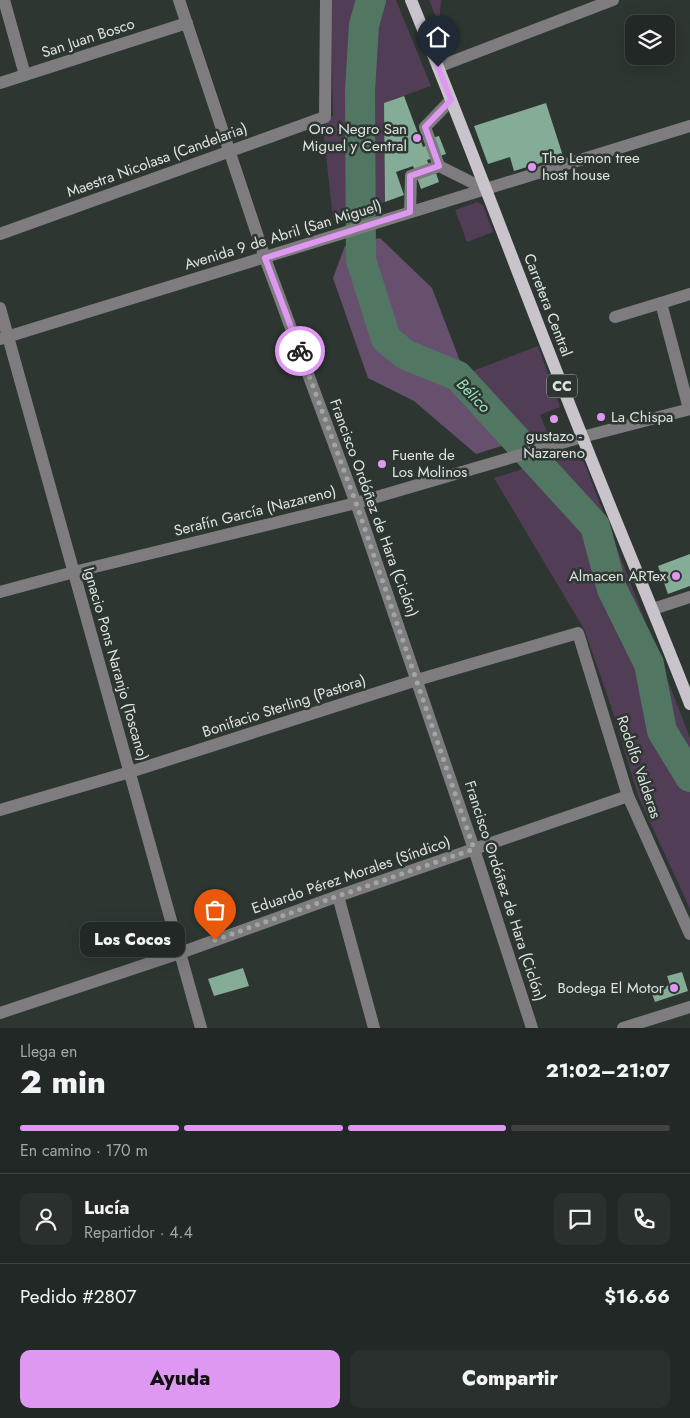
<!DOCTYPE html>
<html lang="es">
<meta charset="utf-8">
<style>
body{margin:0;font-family:Jost,sans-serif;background:#2a302d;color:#f1f3f6;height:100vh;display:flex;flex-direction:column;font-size:19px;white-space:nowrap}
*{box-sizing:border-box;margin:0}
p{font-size:16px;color:#a2a6a7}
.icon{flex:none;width:28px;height:28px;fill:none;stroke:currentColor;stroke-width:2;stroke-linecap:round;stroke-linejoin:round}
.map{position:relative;height:1028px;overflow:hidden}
.sheet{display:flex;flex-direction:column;background:#222825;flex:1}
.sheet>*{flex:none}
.tools{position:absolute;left:625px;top:15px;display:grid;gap:10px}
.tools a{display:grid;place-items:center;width:50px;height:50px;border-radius:10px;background:#222825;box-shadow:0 5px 20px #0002,0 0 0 1px #3f4442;font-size:25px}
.pin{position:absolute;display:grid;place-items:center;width:42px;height:42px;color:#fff;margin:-51px -21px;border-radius:50% 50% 50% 0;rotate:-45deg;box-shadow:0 0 5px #0007}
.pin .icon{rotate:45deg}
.courier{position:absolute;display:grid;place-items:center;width:50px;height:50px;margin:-25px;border:4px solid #df98f2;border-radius:50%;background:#fff;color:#222;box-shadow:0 1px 6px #0007}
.bubble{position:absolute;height:35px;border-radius:10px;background:#222825;box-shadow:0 5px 20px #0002,0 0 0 1px #3f4442;font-size:16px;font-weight:800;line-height:35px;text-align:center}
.headline em{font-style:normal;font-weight:800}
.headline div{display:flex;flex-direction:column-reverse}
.headline{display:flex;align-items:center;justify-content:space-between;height:85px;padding:0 20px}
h1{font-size:32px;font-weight:800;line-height:38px}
.bar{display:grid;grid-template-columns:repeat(4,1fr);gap:8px 5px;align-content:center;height:60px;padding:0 20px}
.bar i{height:6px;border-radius:4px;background:#3f4442}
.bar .on{background:#df98f2}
.bar p{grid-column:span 4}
.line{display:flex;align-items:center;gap:12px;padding:0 20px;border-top:1px solid #3f4442}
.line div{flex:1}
.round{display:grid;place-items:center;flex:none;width:52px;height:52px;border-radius:10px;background:#2a302d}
.primary-button{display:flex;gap:10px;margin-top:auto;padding:10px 20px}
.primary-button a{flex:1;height:58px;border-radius:10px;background:#df98f2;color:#111;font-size:20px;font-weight:800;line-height:58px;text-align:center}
.primary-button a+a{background:#2a302d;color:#f1f3f6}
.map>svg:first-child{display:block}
.green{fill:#523d57}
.forest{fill:#67506d}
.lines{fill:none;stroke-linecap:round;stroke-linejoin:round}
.river{stroke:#517763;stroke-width:30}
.building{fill:#84ac97}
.minor{stroke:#7f7c80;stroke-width:12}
.major{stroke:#c9c3cb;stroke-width:12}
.done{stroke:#a0a7a3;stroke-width:5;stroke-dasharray:0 9}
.route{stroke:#df98f2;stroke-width:6}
.poi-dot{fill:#df98f2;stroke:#2d3631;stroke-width:2}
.labels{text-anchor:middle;stroke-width:5;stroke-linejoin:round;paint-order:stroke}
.shield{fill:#2d3631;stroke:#a9b0ac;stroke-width:1}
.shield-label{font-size:14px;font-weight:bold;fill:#dee4e1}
.street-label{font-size:15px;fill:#dee4e1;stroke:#2d3631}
.poi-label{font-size:15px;fill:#dee4e1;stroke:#2d3631;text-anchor:end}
.water-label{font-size:16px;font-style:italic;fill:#9ee1be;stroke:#2d3631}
</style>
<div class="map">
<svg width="690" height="1028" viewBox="0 0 690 1028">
<rect width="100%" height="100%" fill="#2d3631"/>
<g class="green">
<polygon points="331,0 396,0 431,86 384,103 385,202 333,220 323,128 333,115"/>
<polygon points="429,0 441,0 439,24"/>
<polygon points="477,202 483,205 493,232 467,242 455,210"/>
<polygon points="538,346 560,407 540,415 547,432 530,437 465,374"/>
<polygon points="569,454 584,462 690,738 690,909 639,798 611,706 584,629 494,478"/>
</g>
<polygon class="forest" points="380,238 432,288 465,374 530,437 476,454 414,401 368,378 333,278 345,246"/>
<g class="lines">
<polyline class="river" points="371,0 364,25 360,91 361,260 386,339 406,355 458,376 595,526 612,589 649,664 662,731 690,777"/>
</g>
<g class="building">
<polygon points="404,96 423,147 433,143 431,138 439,136 446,154 427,160 433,174 436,173 439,182 421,189 413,166 396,172 404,195 385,202 384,103"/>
<polygon points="546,103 563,156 514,171 510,157 488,164 474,126"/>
<polygon points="690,554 690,586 668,594 658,566"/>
<polygon points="243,968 249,986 214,996 208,979"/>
<polygon points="682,972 688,991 655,1002 651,991 670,985 667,976"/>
</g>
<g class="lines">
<g class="minor">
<polyline points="4,0 25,75"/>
<polyline points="179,0 265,258 361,517 474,849 532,1028"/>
<polyline points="438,67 613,0"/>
<polyline points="0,83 187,23"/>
<polyline points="439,166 485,189"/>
<polyline points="410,212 411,176 439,166 425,127 451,100"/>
<polyline points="0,234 325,117 326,0"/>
<polyline points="0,308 201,1028"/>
<polyline points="615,317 661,303"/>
<polyline points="0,339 690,126"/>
<polyline points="689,409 661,303 690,294"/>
<polyline points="0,592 74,572 356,503 582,437 690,409"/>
<polyline points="653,609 690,597"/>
<polyline points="0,810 130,772 417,680 578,633 628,796 690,934"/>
<polyline points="338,896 374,1028"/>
<polyline points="0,1013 180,953 338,896 628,796"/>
<polyline points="623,1028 690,1007"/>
</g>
<path class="major" d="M411 0C470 144 524 291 582 436 617 525 655 614 690 704"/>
</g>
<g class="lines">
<polyline class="done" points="215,940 338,896 474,849 356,503 300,351"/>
<polyline class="route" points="300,351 265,258 410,212 410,176 439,166 425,127 451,100 438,67"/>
</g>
<g class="poi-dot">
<circle cx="417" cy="138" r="5"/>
<circle cx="532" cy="167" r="5"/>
<circle cx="601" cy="417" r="5"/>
<circle cx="554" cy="419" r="5"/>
<circle cx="382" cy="464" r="5"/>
<circle cx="676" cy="576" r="5"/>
<circle cx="674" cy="988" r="5"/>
</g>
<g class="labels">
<rect class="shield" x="547" y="374.5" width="30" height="23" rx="4"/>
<g class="shield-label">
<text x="562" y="391">CC</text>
</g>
<g class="street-label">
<text transform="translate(88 38) rotate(-18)" y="5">San Juan Bosco</text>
<text transform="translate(157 160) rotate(-20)" y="5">Maestra Nicolasa (Candelaria)</text>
<text transform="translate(283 235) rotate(-17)" y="5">Avenida 9 de Abril (San Miguel)</text>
<text transform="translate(548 305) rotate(69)" y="5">Carretera Central</text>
<text transform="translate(374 508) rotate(70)" y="5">Francisco Ordóñez de Hara (Ciclón)</text>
<text transform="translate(255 511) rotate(-14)" y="5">Serafín García (Nazareno)</text>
<text transform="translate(116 664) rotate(74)" y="5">Ignacio Pons Naranjo (Toscano)</text>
<text transform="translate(284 706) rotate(-18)" y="5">Bonifacio Sterling (Pastora)</text>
<text transform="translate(639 767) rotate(71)" y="5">Rodolfo Valderas</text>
<text transform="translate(351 875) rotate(-19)" y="5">Eduardo Pérez Morales (Síndico)</text>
<text transform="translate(505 891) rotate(72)" y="5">Francisco Ordóñez de Hara (Ciclón)</text>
</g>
<g class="poi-label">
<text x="407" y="134">Oro Negro San<tspan x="407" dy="17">Miguel y Central</tspan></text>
<text x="542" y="163" text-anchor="start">The Lemon tree<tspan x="542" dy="17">host house</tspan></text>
<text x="611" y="422" text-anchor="start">La Chispa</text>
<text x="554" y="441" text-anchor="middle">gustazo -<tspan x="554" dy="17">Nazareno</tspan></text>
<text x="392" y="460" text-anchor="start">Fuente de<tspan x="392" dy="17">Los Molinos</tspan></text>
<text x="666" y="581">Almacen ARTex</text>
<text x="664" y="993">Bodega El Motor</text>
</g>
<g class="water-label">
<text transform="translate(474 395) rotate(46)" y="6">Bélico</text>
</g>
</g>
</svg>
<div class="tools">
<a><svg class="icon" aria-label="layers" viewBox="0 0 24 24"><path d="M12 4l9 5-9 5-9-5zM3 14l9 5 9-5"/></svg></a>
</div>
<div class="pin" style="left:215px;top:940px;background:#ea580c"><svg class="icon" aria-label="bag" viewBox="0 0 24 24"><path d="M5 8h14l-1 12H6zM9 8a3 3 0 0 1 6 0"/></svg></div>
<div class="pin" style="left:438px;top:67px;background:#1f2937"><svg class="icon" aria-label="home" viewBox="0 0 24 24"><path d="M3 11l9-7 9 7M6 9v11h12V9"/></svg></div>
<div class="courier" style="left:300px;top:351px"><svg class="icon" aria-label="bike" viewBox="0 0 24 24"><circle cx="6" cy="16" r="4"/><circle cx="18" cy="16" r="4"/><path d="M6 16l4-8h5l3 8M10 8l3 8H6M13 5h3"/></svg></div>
<div class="bubble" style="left:80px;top:922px;width:105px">Los Cocos</div>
</div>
<section class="sheet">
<div class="headline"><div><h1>2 min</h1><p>Llega en</p></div><em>21:02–21:07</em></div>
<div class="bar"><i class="on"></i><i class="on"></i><i class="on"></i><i></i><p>En camino · 170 m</p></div>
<div class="line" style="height:90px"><a class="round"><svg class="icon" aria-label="person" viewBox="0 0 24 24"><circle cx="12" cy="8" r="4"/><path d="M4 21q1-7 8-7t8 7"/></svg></a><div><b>Lucía</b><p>Repartidor · 4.4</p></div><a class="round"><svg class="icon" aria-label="chat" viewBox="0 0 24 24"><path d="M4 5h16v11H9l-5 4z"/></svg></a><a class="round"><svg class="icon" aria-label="phone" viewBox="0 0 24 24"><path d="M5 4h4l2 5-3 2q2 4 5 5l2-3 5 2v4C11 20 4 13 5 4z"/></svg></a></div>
<div class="line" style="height:65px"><div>Pedido #2807</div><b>$16.66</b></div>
<div class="primary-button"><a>Ayuda</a><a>Compartir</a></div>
</section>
